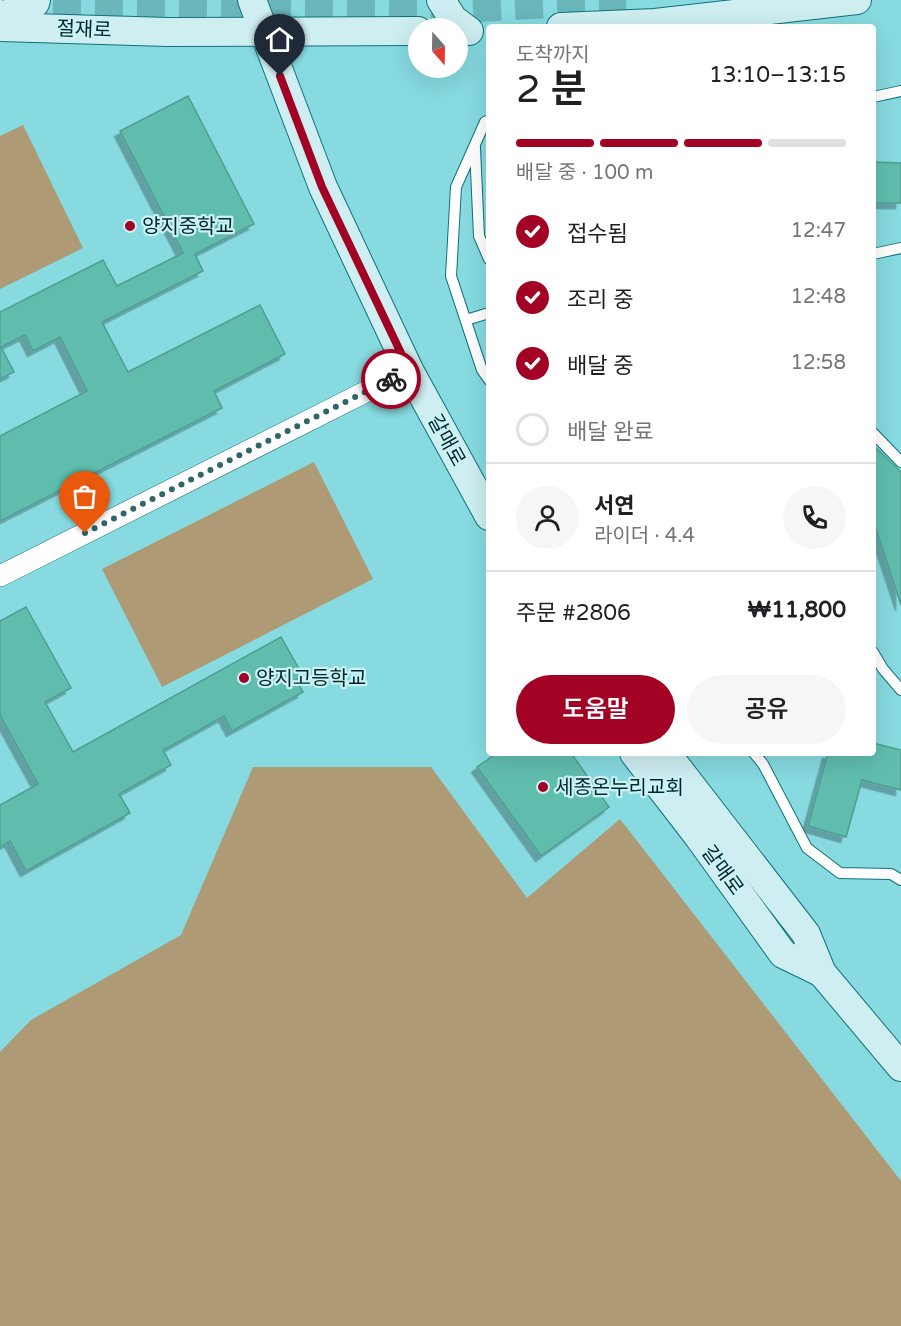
<!DOCTYPE html>
<html lang="ko">
<meta charset="utf-8">
<style>
body{margin:0;font-family:"Varela Round","Noto Sans KR",sans-serif;background:#f6f6f6;color:#202124;height:100vh;display:flex;flex-direction:column;font-size:22px;white-space:nowrap}
*{box-sizing:border-box;margin:0}
p{font-size:20px;color:#757577}
.icon{flex:none;width:33px;height:33px;fill:none;stroke:currentColor;stroke-width:2;stroke-linecap:round;stroke-linejoin:round}
.map{position:relative;flex:1;overflow:hidden}
.drawer{position:absolute;left:486px;top:24px;width:390px;height:732px;display:flex;flex-direction:column;background:#fff;border-radius:6px;box-shadow:0 6px 24px #0002}
.drawer>*{flex:none}
.needle{width:39px;rotate:160deg}
.fabs{position:absolute;left:408px;top:18px;display:grid;gap:12px}
.fabs a{display:grid;place-items:center;width:60px;height:60px;border-radius:50%;background:#fff;box-shadow:0 6px 24px #0002;font-size:30px}
.pin{position:absolute;display:grid;place-items:center;width:51px;height:51px;color:#fff;margin:-62px -26px;border-radius:50% 50% 50% 0;rotate:-45deg;box-shadow:0 0 6px #0007}
.pin .icon{rotate:45deg}
.courier{position:absolute;display:grid;place-items:center;width:60px;height:60px;margin:-30px;border:4px solid #a20324;border-radius:50%;background:#fff;color:#222;box-shadow:0 2px 8px #0007}
.headline em{font-style:normal;font-weight:600}
.headline div{display:flex;flex-direction:column-reverse}
.headline{display:flex;align-items:center;justify-content:space-between;height:102px;padding:0 30px}
h1{font-size:39px;font-weight:600;line-height:45px}
.bar{display:grid;grid-template-columns:repeat(4,1fr);gap:9px 6px;align-content:center;height:72px;padding:0 30px}
.bar i{height:8px;border-radius:4px;background:#e0e0e0}
.bar .on{background:#a20324}
.bar p{grid-column:span 4}
.line{display:flex;align-items:center;gap:15px;padding:0 30px;border-top:2px solid #e0e0e0}
.line div{flex:1}
.round{display:grid;place-items:center;flex:none;width:63px;height:63px;border-radius:32px;background:#f6f6f6}
ol{padding:0 30px;list-style:none}
li{display:flex;align-items:center;gap:18px;height:66px}
li p{margin-inline-start:auto}
li .icon{padding:6px;border-radius:50%;background:#a20324;color:#fff;stroke-width:4}
li:last-child{color:#757577}
li i{width:33px;height:33px;border:3px solid #e0e0e0;border-radius:50%}
.action{display:flex;gap:12px;margin-top:auto;padding:12px 30px}
.action a{flex:1;height:69px;border-radius:36px;background:#a20324;color:#fff;font-size:24px;font-weight:600;line-height:69px;text-align:center}
.action a+a{background:#f6f6f6;color:#202124}
.map>svg:first-child{display:block}
.green{fill:#ae9a75}
.building{fill:#61bdae;stroke:#4d9e91;stroke-width:1.5;filter:url(#shadow)}
.lines{fill:none;stroke-linecap:round;stroke-linejoin:round}
.secondary-tunnel{stroke:#6bb6bb;stroke-width:28;stroke-dasharray:28 14;stroke-linecap:butt}
.lane-casing{stroke:#0f7278;stroke-width:12}
.street-casing{stroke:#0f7278;stroke-width:22}
.secondary-casing{stroke:#0f7278;stroke-width:30}
.lane{stroke:#fff;stroke-width:10}
.street{stroke:#fff;stroke-width:21}
.secondary{stroke:#ceeef1;stroke-width:28}
.done{stroke:#306569;stroke-width:6;stroke-dasharray:0 10.8}
.route{stroke:#a20324;stroke-width:8}
.poi-dot{fill:#a20324;stroke:#cbf3f5;stroke-width:2}
.labels{text-anchor:middle;stroke-width:4.5;stroke-linejoin:round;paint-order:stroke}
.street-label{font-size:20px;fill:#012629;stroke:#cbf3f5}
.poi-label{font-size:20px;fill:#012629;stroke:#cbf3f5;text-anchor:start}
</style>
<div class="map">
<svg width="901" height="1326" viewBox="0 0 901 1326">
<defs>
<filter id="shadow"><feDropShadow dx="-5.5" dy="5.5" stdDeviation="0" flood-color="#0004"/></filter>
</defs>
<rect width="100%" height="100%" fill="#86dae0"/>
<g class="green">
<polygon points="23,125 83,248 0,289 0,136"/>
<polygon points="314,462 373,579 162,687 102,569"/>
<polygon points="253,767 431,767 527,898 620,819 901,1181 901,1326 0,1326 0,1052 31,1020 181,935"/>
</g>
<g class="building">
<polygon points="188,96 254,224 195,254 203,271 102,322 128,372 260,305 285,354 214,391 222,408 0,521 0,436 87,391 60,337 33,351 25,335 1,347 14,372 0,379 0,312 103,260 117,286 183,253 120,131"/>
<polygon points="873,162 901,163 901,203 873,203"/>
<polygon points="873,445 901,472 901,605 873,520"/>
<polygon points="26,607 71,688 45,702 73,752 281,637 303,676 296,680 303,692 232,731 224,716 163,750 171,765 119,794 130,813 26,871 10,841 0,847 0,805 38,784 0,715 0,621"/>
<polygon points="873,743 901,750 901,790 862,780 846,837 808,826 828,753 873,753"/>
<polygon points="497,753 571,753 609,807 541,856 477,767"/>
</g>
<g class="lines">
<polyline class="secondary-tunnel" points="11,3 459,9 626,0"/>
<g class="lane-casing">
<g id="lane">
<polyline points="873,97 901,91"/>
<polyline points="489,120 485,122 456,187 451,276 482,370 489,380"/>
<polyline points="475,148 479,236 489,259"/>
<polyline points="873,254 901,248"/>
<polyline points="466,320 489,313"/>
<polyline points="873,433 901,462"/>
<polyline points="873,652 883,669 901,690"/>
<polyline points="754,753 763,764 807,848 840,873 891,874 901,880"/>
</g>
</g>
<g class="street-casing">
<polyline id="street" points="0,576 409,370"/>
</g>
<g class="secondary-casing">
<g id="secondary">
<polyline points="252,0 323,187 409,370 489,516"/>
<polyline points="441,0 453,19 469,31"/>
<polyline points="0,14 5,15 35,3 36,0"/>
<polyline points="0,27 168,32 418,31"/>
<polyline points="561,27 655,23 857,0"/>
<polyline points="634,753 698,836 783,954 822,973"/>
<polyline points="666,753 806,934 822,973 901,1067"/>
</g>
</g>
<use href="#lane" class="lane"/>
<use href="#street" class="street"/>
<use href="#secondary" class="secondary"/>
</g>
<g class="lines">
<polyline class="done" points="85,533 391,379"/>
<polyline class="route" points="280,76 322,187 409,370 391,379"/>
</g>
<g class="poi-dot">
<circle cx="130" cy="226" r="6"/>
<circle cx="244" cy="678" r="6"/>
<circle cx="543" cy="787" r="6"/>
</g>
<g class="labels">
<g class="street-label">
<text transform="translate(84 29) rotate(2)" y="7">절재로</text>
<text transform="translate(447 440) rotate(61)" y="7">갈매로</text>
<text transform="translate(723 870) rotate(54)" y="7">갈매로</text>
</g>
<g class="poi-label">
<text x="142" y="233">양지중학교</text>
<text x="256" y="685">양지고등학교</text>
<text x="555" y="794">세종온누리교회</text>
</g>
</g>
</svg>
<div class="fabs">
<a><svg class="needle" viewBox="-14 -14 28 28"><path d="M0-13l5 13h-10z" fill="#e53935"/><path d="M0 13l5-13h-10z" fill="#757577"/></svg></a>
</div>
<div class="pin" style="left:85px;top:533px;background:#ea580c"><svg class="icon" aria-label="bag" viewBox="0 0 24 24"><path d="M5 8h14l-1 12H6zM9 8a3 3 0 0 1 6 0"/></svg></div>
<div class="pin" style="left:280px;top:76px;background:#1f2937"><svg class="icon" aria-label="home" viewBox="0 0 24 24"><path d="M3 11l9-7 9 7M6 9v11h12V9"/></svg></div>
<div class="courier" style="left:391px;top:379px"><svg class="icon" aria-label="bike" viewBox="0 0 24 24"><circle cx="6" cy="16" r="4"/><circle cx="18" cy="16" r="4"/><path d="M6 16l4-8h5l3 8M10 8l3 8H6M13 5h3"/></svg></div>
<section class="drawer">
<div class="headline"><div><h1>2 분</h1><p>도착까지</p></div><em>13:10–13:15</em></div>
<div class="bar"><i class="on"></i><i class="on"></i><i class="on"></i><i></i><p>배달 중 · 100 m</p></div>
<ol>
<li><svg class="icon" aria-label="check" viewBox="0 0 24 24"><path d="M5 12l5 5 9-10"/></svg>접수됨<p>12:47</p></li>
<li><svg class="icon" aria-label="check" viewBox="0 0 24 24"><path d="M5 12l5 5 9-10"/></svg>조리 중<p>12:48</p></li>
<li><svg class="icon" aria-label="check" viewBox="0 0 24 24"><path d="M5 12l5 5 9-10"/></svg>배달 중<p>12:58</p></li>
<li><i></i>배달 완료</li>
</ol>
<div class="line" style="height:108px"><a class="round"><svg class="icon" aria-label="person" viewBox="0 0 24 24"><circle cx="12" cy="8" r="4"/><path d="M4 21q1-7 8-7t8 7"/></svg></a><div><b>서연</b><p>라이더 · 4.4</p></div><a class="round"><svg class="icon" aria-label="phone" viewBox="0 0 24 24"><path d="M5 4h4l2 5-3 2q2 4 5 5l2-3 5 2v4C11 20 4 13 5 4z"/></svg></a></div>
<div class="line" style="height:78px"><div>주문 #2806</div><b>₩11,800</b></div>
<div class="action"><a>도움말</a><a>공유</a></div>
</section>
</div>
